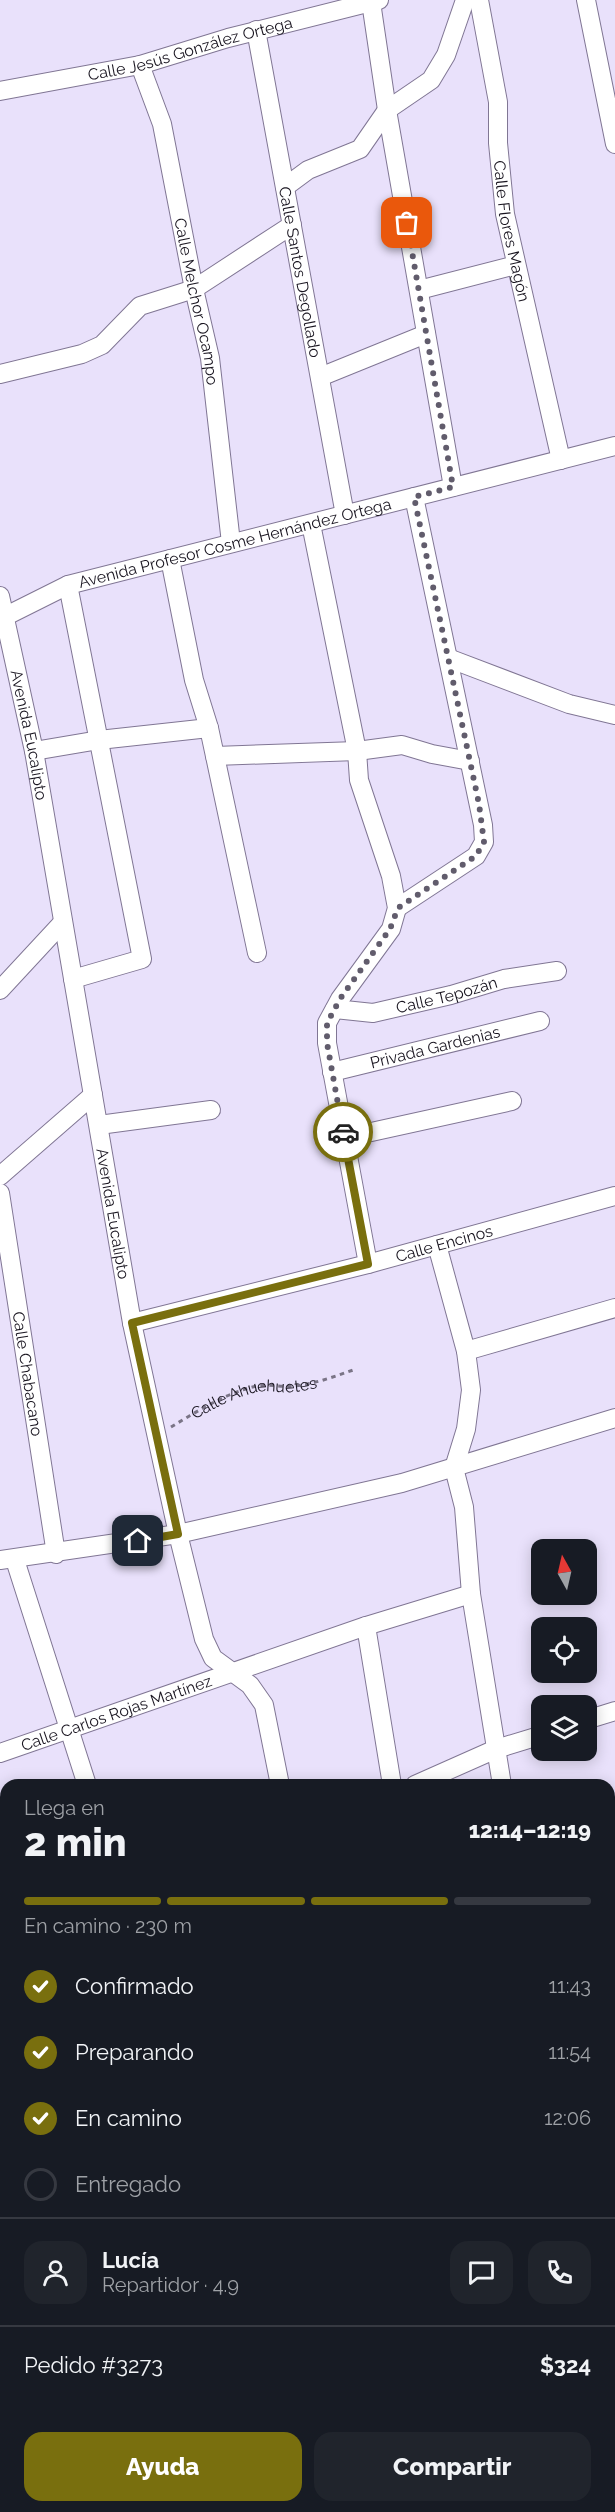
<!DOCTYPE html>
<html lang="es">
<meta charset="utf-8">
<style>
body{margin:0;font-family:Raleway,sans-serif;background:#20242c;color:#f1f3f6;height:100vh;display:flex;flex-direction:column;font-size:22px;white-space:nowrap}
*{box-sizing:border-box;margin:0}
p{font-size:20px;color:#9ea1a6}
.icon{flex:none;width:33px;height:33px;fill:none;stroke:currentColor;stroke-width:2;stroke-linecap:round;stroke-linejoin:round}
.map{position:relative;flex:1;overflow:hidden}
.sheet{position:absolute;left:0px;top:1779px;width:615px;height:734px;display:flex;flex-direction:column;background:#171b24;border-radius:18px 18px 0 0;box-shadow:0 3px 15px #0003}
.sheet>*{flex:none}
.needle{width:39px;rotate:352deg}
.buttons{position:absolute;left:531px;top:1539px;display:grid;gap:12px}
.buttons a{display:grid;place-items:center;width:66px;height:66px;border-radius:12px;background:#171b24;box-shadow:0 3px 15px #0003;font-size:30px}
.pin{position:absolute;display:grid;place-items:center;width:51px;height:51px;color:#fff;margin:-26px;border-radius:12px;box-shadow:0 3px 9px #0006}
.courier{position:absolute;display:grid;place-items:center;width:60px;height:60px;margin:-30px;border:4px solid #796f0e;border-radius:50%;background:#fff;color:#222;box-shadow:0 2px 8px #0007}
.headline em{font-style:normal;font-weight:800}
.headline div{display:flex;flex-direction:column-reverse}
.headline{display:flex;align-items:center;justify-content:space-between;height:102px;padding:0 24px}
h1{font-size:39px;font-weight:800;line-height:45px}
.bar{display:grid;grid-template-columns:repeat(4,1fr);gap:9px 6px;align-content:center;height:72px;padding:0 24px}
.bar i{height:8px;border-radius:4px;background:#363941}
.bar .current{background:#796f0e}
.bar p{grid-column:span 4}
.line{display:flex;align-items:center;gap:15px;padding:0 24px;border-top:2px solid #363941}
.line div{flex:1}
.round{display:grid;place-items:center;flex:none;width:63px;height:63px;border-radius:18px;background:#20242c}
ol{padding:0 24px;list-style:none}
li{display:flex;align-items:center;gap:18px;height:66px}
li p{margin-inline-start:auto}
li .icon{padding:6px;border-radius:50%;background:#796f0e;color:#fff;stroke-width:4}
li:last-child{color:#9ea1a6}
li i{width:33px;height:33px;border:3px solid #363941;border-radius:50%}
.button{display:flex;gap:12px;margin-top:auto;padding:12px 24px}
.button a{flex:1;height:69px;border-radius:18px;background:#796f0e;color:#fff;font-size:24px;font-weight:800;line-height:69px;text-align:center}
.button a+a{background:#20242c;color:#f1f3f6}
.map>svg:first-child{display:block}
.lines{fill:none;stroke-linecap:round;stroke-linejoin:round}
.minor-casing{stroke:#807694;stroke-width:20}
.path{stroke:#7a7486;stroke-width:3;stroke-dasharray:4.5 4.5;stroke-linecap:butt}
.minor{stroke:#fff;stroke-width:18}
.done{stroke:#615c6c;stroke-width:6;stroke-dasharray:0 10.8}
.route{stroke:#796f0e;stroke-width:8}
.labels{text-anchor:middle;stroke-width:4.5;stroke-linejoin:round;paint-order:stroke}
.street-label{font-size:16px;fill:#18141f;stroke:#fff}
</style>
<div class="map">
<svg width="615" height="2512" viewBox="0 0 615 2512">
<rect width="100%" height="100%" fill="#e9e1fb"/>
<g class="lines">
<g class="minor-casing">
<g id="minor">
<path id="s2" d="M479 0 498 102V143L505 214 561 460"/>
<polyline points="586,0 615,144"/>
<polyline points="371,2 387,110 453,487"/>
<path id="s3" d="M256 30 345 515"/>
<path id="s4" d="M140 65 162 124 194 289 210 358 231 543"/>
<path id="s5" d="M0 91 140 65 228 38 379 0"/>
<polyline points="285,187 308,170 360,149 387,110 431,80 446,55 465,0"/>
<polyline points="419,290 516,265"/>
<polyline points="0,374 82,354 102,345 140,306 194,289 292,225"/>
<polyline points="320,377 426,334"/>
<polyline points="311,524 357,751 359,780 391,876 397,908 391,929 340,999 327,1023 327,1043 368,1264"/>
<polyline points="170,559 194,680 209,728 257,953"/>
<polyline points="68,585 142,959 73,979"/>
<path id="s6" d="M0 596 34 751 132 1323 178 1534 204 1639 213 1658 250 1685 264 1705 280 1785"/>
<path id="s7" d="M0 619 68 585 615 446"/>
<polyline points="448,658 569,704 615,715"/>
<polyline points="34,751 99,740 209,728"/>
<polyline points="215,756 357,751 402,745 432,754 470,761"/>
<polyline points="397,908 476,856 484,842 483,825 414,497"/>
<polyline points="0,990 63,922"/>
<path id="s8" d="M335 1009 373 1013 451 995 504 979 557 971"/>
<path id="s9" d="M332 1072 540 1021"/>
<polyline points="99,1125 211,1110"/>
<polyline points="344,1138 512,1101"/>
<polyline points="0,1176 93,1095"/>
<path id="s10" d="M0 1193 56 1554"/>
<polyline points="437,1245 466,1351 471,1390 466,1429 454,1468 464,1507 471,1594 502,1785"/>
<path id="s11" d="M132 1323 368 1264 615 1196"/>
<polyline points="466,1351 615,1308"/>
<polyline points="0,1560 178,1534 402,1483 615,1418"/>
<polyline points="15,1560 87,1785"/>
<polyline points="366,1626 392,1785"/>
<polyline points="586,1720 615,1711"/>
<path id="s12" d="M0 1753 366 1626 471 1594"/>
<polyline points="415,1785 496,1749 542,1735"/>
<polyline points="0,1931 6,1929"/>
<polyline points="0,1949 6,1968"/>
<polyline points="609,2035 615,2033"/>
<polyline points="0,2103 6,2101"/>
<polyline points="609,2157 615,2155"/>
<polyline points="0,2242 6,2240"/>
<polyline points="609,2316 615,2314"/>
<polyline points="0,2384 6,2401"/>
<polyline points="0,2432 6,2430"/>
<polyline points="609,2490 615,2487"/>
<polyline points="371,2512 373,2506"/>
<polyline points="519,2512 520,2506"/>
<polyline points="556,2512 569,2506"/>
</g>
</g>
<path class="path" id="s1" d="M171 1427C196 1412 221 1396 249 1388 268 1382 278 1388 294 1386 315 1384 336 1376 356 1369"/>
<use href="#minor" class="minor"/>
</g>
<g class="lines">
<polyline class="done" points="343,1132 327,1043 327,1023 340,999 390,929 398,908 476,856 484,842 479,804 414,497 453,487 407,223"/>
<polyline class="route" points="138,1541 178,1534 132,1323 368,1264 343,1132"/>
</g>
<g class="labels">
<g class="street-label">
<text dy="6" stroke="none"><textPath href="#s5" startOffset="195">Calle Jesús González Ortega</textPath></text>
<text dy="6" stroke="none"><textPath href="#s2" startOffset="234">Calle Flores Magón</textPath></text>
<text dy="6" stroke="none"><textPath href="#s3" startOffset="246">Calle Santos Degollado</textPath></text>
<text dy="6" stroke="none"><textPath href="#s4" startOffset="244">Calle Melchor Ocampo</textPath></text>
<text dy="6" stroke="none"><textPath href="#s7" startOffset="248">Avenida Profesor Cosme Hernández Ortega</textPath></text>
<text dy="6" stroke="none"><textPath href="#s6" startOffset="142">Avenida Eucalipto</textPath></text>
<text dy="6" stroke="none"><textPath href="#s8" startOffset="114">Calle Tepozán</textPath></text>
<text dy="6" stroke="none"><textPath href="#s9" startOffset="106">Privada Gardenias</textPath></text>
<text dy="6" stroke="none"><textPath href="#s6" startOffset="628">Avenida Eucalipto</textPath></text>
<text dy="6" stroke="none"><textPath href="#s11" startOffset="322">Calle Encinos</textPath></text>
<text dy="6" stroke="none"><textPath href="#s10" startOffset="183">Calle Chabacano</textPath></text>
<text dy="6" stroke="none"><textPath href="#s1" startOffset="90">Calle Ahuehuetes</textPath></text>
<text dy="6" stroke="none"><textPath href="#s12" startOffset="123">Calle Carlos Rojas Martínez</textPath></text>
</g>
</g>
</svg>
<div class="buttons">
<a><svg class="needle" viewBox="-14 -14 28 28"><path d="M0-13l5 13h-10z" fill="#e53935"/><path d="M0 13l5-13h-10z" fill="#9ea1a6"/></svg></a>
<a><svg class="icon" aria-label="locate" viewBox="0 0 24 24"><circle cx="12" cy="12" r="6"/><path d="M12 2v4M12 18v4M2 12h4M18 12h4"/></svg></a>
<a><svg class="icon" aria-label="layers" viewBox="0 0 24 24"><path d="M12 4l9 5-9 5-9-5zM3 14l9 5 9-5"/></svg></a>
</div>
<div class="pin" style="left:407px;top:223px;background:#ea580c"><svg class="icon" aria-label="bag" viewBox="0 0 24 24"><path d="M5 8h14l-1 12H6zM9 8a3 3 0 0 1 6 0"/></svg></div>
<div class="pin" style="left:138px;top:1541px;background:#1f2937"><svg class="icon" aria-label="home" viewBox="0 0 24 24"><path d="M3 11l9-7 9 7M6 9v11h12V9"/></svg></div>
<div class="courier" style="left:343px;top:1132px"><svg class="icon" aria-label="car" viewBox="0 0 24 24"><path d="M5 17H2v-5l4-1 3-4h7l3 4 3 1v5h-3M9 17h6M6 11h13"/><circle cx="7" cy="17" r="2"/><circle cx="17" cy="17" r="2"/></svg></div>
<section class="sheet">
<div class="headline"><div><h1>2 min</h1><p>Llega en</p></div><em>12:14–12:19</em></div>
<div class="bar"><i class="current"></i><i class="current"></i><i class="current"></i><i></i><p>En camino · 230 m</p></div>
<ol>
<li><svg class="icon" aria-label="check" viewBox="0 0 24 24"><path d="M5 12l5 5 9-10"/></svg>Confirmado<p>11:43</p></li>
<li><svg class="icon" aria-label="check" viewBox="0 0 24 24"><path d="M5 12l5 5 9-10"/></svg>Preparando<p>11:54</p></li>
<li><svg class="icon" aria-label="check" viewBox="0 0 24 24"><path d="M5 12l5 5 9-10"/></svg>En camino<p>12:06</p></li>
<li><i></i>Entregado</li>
</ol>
<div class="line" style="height:108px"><a class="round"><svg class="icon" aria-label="person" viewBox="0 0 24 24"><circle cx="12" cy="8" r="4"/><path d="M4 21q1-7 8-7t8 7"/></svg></a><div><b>Lucía</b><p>Repartidor · 4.9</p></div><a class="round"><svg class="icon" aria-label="chat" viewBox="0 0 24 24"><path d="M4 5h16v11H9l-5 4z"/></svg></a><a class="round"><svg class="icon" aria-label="phone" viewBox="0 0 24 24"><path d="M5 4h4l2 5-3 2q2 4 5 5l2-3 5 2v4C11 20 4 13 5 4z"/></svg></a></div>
<div class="line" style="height:78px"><div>Pedido #3273</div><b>$324</b></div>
<div class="button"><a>Ayuda</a><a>Compartir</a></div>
</section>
</div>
